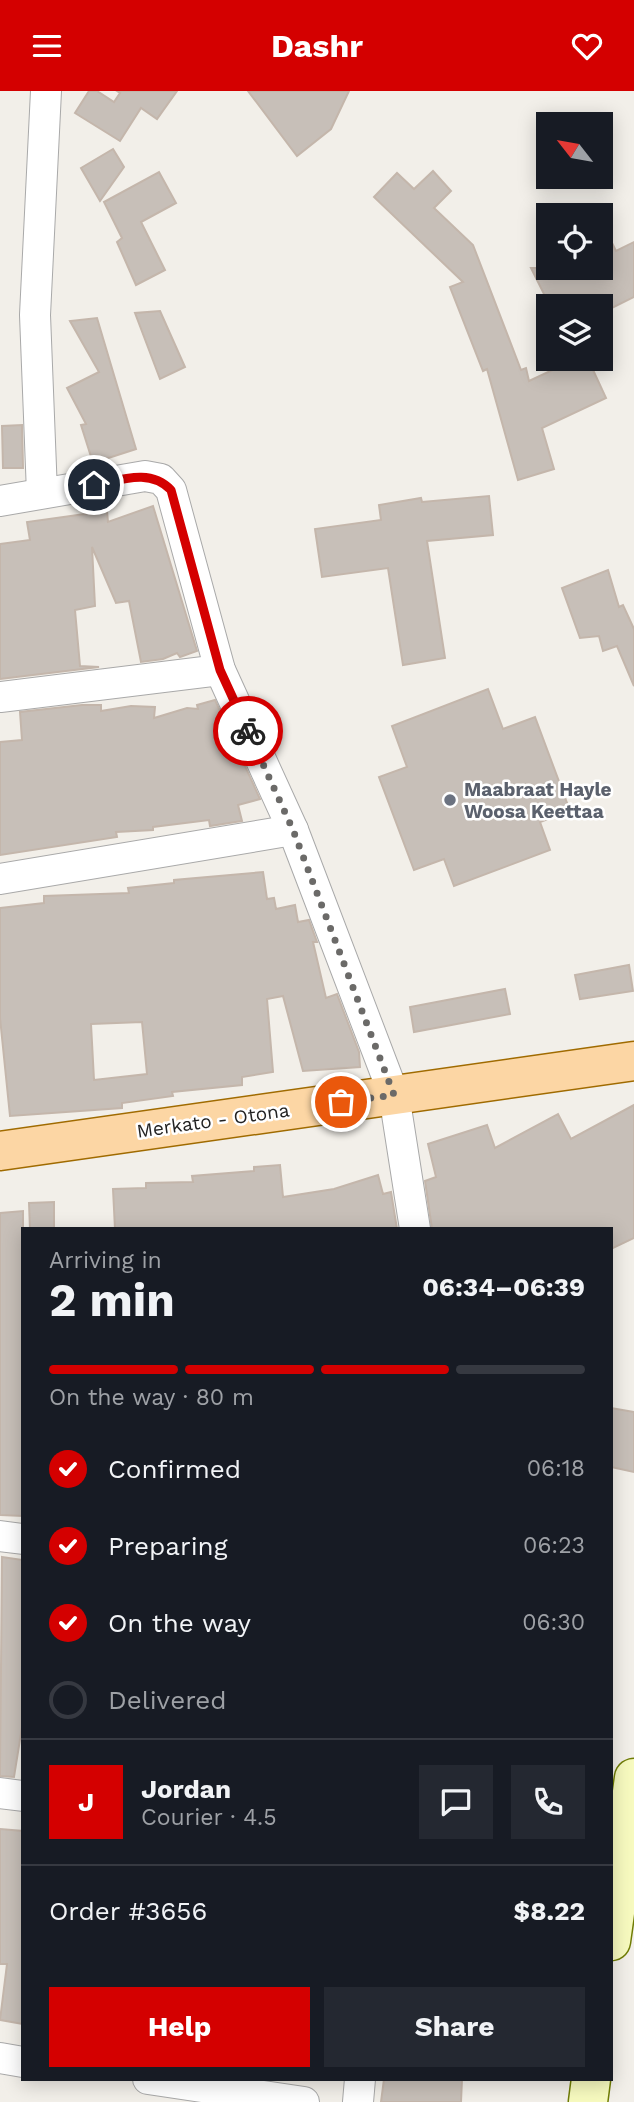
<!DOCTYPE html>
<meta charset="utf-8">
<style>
body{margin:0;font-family:"Work Sans",sans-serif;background:#242831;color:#f1f3f6;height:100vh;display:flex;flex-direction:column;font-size:26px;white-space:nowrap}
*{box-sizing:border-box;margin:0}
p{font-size:23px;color:#9ea1a6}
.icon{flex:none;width:38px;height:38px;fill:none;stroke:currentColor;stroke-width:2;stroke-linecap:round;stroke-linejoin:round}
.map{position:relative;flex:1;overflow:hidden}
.details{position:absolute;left:21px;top:1136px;width:592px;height:854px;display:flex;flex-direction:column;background:#171b24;border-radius:0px;box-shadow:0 4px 18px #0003}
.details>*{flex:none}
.needle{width:46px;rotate:301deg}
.buttons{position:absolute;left:536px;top:21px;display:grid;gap:14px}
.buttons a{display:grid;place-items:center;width:77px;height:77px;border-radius:0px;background:#171b24;box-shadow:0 4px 18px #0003;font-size:35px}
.pin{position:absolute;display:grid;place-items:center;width:60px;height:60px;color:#fff;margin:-30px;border:4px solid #fff;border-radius:50%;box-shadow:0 2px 7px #0007}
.courier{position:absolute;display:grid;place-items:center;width:70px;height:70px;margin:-35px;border:5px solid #d40000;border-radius:50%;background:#fff;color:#222;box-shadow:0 2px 9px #0007}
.overview em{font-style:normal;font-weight:700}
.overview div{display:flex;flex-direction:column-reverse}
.overview{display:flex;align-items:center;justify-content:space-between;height:119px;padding:0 28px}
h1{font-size:46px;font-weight:700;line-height:52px}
.bar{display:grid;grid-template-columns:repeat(4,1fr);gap:10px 7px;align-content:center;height:84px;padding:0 28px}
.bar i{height:9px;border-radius:5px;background:#363941}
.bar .active{background:#d40000}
.bar p{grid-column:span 4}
.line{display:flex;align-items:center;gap:18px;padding:0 28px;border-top:2px solid #363941}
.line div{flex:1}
.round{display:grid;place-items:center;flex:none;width:74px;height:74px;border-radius:0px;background:#242831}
ol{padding:0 28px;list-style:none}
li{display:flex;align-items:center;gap:21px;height:77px}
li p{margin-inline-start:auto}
li .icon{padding:7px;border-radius:50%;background:#d40000;color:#fff;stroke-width:4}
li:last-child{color:#9ea1a6}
li i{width:38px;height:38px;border:4px solid #363941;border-radius:50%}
.action{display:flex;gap:14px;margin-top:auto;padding:14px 28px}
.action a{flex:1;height:80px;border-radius:0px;background:#d40000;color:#fff;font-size:28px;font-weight:700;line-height:80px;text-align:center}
.action a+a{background:#242831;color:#f1f3f6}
header{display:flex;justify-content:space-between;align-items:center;height:91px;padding:0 28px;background:#d40000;color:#fff;font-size:32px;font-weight:700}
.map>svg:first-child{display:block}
.building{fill:#c7bfb8;stroke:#c4b6ab;stroke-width:2;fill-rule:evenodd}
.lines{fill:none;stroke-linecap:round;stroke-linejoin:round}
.street-casing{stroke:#a9a9a9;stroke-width:32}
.secondary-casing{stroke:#707d05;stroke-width:41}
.primary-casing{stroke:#a06b00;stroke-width:41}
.street{stroke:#fff;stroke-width:30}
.secondary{stroke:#f7fabf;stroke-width:38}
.primary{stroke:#fcd6a4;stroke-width:38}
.done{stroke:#6b6a68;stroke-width:7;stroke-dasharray:0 12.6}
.route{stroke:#d40000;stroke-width:9}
.worship-dot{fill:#6b7280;stroke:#fff;stroke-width:2.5}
.labels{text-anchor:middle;stroke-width:5;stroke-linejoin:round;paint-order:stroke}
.worship-label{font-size:19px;font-weight:bold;fill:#5b616d;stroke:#fff;text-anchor:start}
.street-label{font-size:19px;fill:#222;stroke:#fff}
</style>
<header><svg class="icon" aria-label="menu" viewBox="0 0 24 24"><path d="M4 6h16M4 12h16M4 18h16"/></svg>Dashr<svg class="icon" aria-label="heart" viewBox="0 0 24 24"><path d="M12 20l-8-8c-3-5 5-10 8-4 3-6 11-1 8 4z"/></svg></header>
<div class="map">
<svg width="634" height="2011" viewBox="0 0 634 2011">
<rect width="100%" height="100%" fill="#f2efe9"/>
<g class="building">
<polygon points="89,0 97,0 114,11 120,2 117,0 177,0 157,28 141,17 120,50 75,22"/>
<polygon points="248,0 349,0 331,38 297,65"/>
<polygon points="113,58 124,76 100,110 81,77"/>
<polygon points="433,80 451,100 434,117 473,154 521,279 526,277 529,290 576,268 588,268 606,307 542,337 554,378 518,389 487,278 483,280 450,196 463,191 374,106 397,82 414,98"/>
<polygon points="159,81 176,112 141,131 165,179 136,194 117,151 122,147 104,111"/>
<polygon points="600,128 616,160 634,151 634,206 600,223 600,215 550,215 531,177 600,177"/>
<polygon points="160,220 185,276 160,288 135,222"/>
<polygon points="97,227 136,358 93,372 81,334 86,333 67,297 99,281 70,230"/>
<polygon points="22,334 23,377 3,377 2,335"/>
<polygon points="489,405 493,444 427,450 445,567 403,574 388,477 322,486 315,438 381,429 379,414 421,407 422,411"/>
<polygon points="153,415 197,560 180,566 177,562 163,568 141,571 129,510 116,512 92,456 95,515 75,519 80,575 99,576 0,588 0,453 30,449 27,431 107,420 108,431"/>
<polygon points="608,479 619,516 623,514 634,538 634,595 617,555 603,560 599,545 580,547 562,497"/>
<polygon points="488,598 503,638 535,626 570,720 540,731 550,759 454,795 444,768 414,779 379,686 407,676 392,635"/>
<polygon points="215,609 260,708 238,714 242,730 210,735 209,729 153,736 153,739 116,741 117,746 0,764 0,651 22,649 20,621 82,614 101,614 101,620 131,615 155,616 154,627 187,617 198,618 197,614"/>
<path d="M263 781 267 808 274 807 276 818 295 814 298 831 309 829 317 851H313L326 907 337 903 359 961 360 976 303 980 283 905 267 908 273 981 242 986V994L172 1001 173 1005 122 1012V1017L10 1025 0 927V817L44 812V805L129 802 128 797 174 792V789ZM142 931 147 983 94 989 91 933Z"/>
<polygon points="629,874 633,900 580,908 575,884"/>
<polygon points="505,898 510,923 414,941 410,916"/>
<polygon points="634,1014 634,1147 611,1158 611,1138 432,1138 425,1090 436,1086 428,1053 487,1034 495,1057 558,1023 571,1048"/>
<polygon points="280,1074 283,1106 334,1098 378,1084 383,1103 391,1101 397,1138 115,1138 113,1098 146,1097 146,1092 193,1091 192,1085 254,1080 254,1076"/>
<polygon points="54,1111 54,1138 30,1138 29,1112"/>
<polygon points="23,1120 23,1425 0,1424 0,1122"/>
<polygon points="611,1317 634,1321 634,1381 611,1376"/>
<polygon points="2,1466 23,1469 23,1630 14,1686 0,1685"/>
<polygon points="0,1738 23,1740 23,1933 0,1929 7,1873 0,1873"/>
<polygon points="384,1988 462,1988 461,2011 381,2011"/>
</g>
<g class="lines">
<g class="street-casing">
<g id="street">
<polyline points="42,402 35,224 46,0"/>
<polyline points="0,410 145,385 161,388 171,399 220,579 293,739 394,1004 415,1138"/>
<polyline points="0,606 220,579"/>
<polyline points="0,788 293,739"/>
<polyline points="0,1445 23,1448"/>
<polyline points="0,1702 23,1705"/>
<polyline points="0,1967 23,1971"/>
<polyline points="148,1988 304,2011"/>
<polyline points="358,2011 360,1988"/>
</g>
</g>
<g class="secondary-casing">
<g id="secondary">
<polyline points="611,1850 634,1687"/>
<polyline points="588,2011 591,1988"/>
</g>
</g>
<g class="primary-casing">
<polyline id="primary" points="0,1060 634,970"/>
</g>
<use href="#street" class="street"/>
<use href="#secondary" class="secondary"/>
<use href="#primary" class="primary"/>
</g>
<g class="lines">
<polyline class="done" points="248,640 293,739 394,1004 341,1011"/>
<path class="route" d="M94 394C121 389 150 377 171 399L220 579 248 640"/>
</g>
<circle class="worship-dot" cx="450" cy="709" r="7"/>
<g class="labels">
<g class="worship-label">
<text x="464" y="705">Maabraat Hayle<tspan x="464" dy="22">Woosa Keettaa</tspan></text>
</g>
<g class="street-label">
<text transform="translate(213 1029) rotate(-8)" y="7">Merkato - Otona</text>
</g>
</g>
</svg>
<div class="buttons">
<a><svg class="needle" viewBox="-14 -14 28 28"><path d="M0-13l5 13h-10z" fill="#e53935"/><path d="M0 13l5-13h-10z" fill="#9ea1a6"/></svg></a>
<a><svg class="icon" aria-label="locate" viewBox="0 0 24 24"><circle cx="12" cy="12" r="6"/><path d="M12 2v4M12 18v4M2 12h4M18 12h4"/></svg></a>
<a><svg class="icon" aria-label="layers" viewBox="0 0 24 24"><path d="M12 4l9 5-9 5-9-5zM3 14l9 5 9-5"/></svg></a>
</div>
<div class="pin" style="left:341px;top:1011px;background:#ea580c"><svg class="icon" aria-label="bag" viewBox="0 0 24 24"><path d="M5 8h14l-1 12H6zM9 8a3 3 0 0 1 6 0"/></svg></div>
<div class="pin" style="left:94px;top:394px;background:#1f2937"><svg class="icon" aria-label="home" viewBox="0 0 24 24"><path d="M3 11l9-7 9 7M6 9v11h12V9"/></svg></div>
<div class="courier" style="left:248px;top:640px"><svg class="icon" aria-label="bike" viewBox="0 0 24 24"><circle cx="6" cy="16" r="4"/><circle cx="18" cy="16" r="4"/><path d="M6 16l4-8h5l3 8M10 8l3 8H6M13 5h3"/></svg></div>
<section class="details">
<div class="overview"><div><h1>2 min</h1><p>Arriving in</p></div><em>06:34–06:39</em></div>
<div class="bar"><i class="active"></i><i class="active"></i><i class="active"></i><i></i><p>On the way · 80 m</p></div>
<ol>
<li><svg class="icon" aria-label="check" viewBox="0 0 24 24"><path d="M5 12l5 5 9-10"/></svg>Confirmed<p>06:18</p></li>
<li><svg class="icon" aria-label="check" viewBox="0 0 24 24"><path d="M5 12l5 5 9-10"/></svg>Preparing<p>06:23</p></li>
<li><svg class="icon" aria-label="check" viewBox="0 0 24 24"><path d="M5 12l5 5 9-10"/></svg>On the way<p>06:30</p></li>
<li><i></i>Delivered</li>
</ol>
<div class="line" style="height:126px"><b class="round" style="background:#d40000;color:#fff">J</b><div><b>Jordan</b><p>Courier · 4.5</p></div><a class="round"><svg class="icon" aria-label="chat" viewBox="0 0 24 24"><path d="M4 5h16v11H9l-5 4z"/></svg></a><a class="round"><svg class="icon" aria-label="phone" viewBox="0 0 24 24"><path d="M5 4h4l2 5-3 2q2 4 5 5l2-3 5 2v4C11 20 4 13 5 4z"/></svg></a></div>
<div class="line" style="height:91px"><div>Order #3656</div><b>$8.22</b></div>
<div class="action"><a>Help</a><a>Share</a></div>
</section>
</div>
